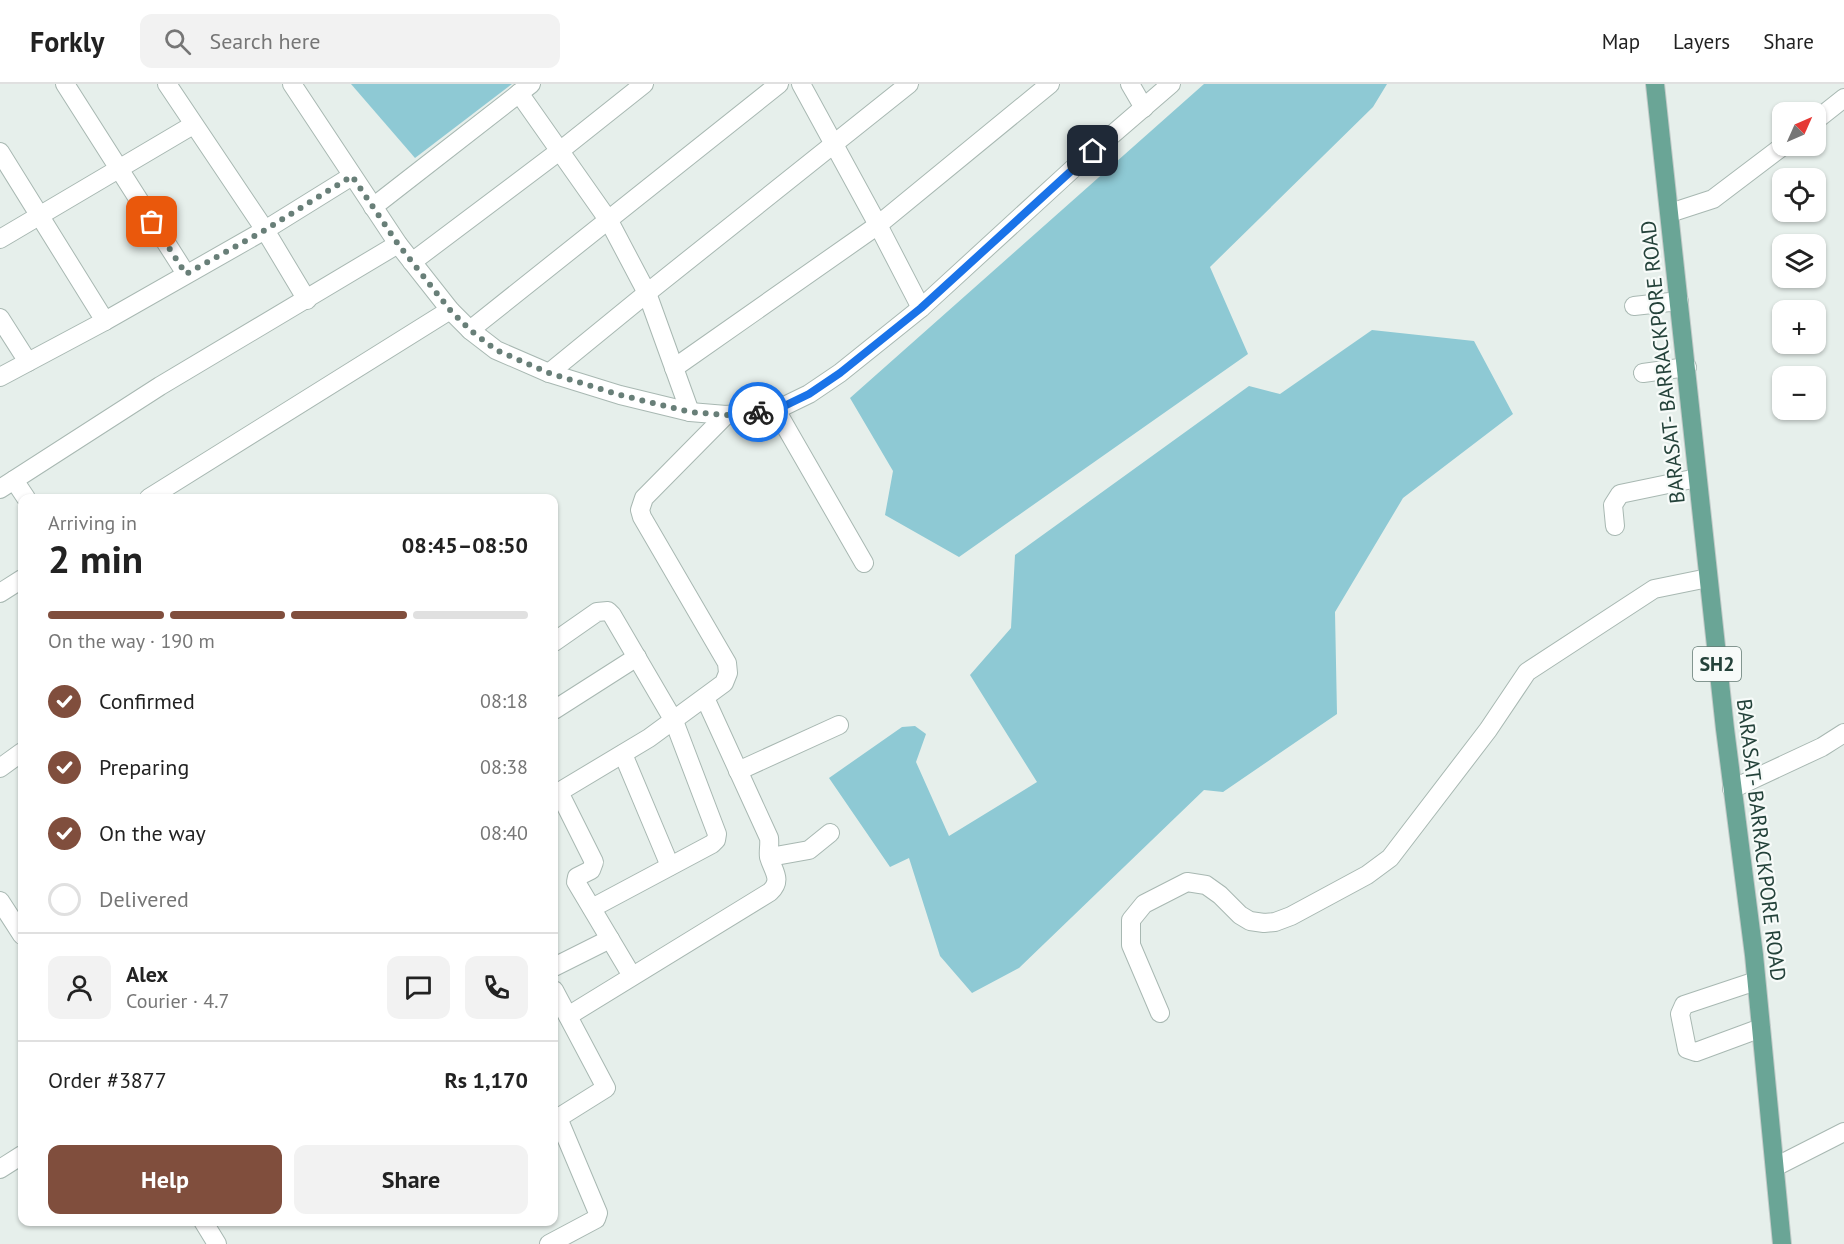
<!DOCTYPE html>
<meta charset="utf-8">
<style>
body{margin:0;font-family:"PT Sans",sans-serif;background:#f2f2f2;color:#222;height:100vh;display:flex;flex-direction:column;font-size:22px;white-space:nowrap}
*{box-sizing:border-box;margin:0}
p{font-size:20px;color:#767676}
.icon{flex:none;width:33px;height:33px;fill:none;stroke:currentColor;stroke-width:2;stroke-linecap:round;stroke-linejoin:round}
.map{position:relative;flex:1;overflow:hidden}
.panel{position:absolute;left:18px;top:410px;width:540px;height:732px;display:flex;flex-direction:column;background:#fff;border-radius:12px;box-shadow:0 2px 4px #0004}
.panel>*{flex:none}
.needle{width:39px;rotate:45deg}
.buttons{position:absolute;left:1772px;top:18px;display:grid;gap:12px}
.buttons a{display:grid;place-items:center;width:54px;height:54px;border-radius:12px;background:#fff;box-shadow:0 2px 4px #0004;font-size:30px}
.pin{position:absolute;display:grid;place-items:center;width:51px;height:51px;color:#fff;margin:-26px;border-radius:12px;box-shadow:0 3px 9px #0006}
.courier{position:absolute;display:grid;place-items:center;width:60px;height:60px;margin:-30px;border:4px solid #1a73e8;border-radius:50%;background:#fff;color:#222;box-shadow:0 2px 8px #0007}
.head em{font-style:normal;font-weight:700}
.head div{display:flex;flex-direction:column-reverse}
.head{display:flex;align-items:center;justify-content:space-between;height:102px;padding:0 30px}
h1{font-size:39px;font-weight:700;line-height:45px}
.bar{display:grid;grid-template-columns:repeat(4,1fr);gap:9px 6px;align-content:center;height:72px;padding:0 30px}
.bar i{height:8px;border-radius:4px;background:#e0e0e0}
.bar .current{background:#804e3d}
.bar p{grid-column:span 4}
.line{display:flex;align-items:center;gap:15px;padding:0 30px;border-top:2px solid #e0e0e0}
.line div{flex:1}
.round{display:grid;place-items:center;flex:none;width:63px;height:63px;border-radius:12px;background:#f2f2f2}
ol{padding:0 30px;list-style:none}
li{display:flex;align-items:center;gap:18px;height:66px}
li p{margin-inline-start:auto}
li .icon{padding:6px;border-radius:50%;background:#804e3d;color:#fff;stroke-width:4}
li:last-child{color:#767676}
li i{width:33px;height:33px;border:3px solid #e0e0e0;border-radius:50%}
.primary-button{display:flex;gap:12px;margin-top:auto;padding:12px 30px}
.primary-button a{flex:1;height:69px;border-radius:12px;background:#804e3d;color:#fff;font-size:24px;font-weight:700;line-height:69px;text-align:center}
.primary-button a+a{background:#f2f2f2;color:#222}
header{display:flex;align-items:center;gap:36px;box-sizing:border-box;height:84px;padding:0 30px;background:#fff;border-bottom:2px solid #e0e0e0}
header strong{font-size:28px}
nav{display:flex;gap:33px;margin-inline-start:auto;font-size:21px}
.search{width:420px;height:54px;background:#f2f2f2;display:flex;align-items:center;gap:15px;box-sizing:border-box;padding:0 21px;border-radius:12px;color:#767676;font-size:22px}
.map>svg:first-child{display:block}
.water{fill:#8ec9d4}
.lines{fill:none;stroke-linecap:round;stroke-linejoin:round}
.minor-casing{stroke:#a8b8b2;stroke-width:20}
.major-casing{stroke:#c2cac8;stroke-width:20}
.minor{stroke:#fff;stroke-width:18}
.major{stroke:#6aa596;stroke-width:18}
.done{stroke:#687f78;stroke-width:6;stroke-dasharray:0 10.8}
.route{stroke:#1a73e8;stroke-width:8}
.labels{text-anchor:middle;stroke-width:4.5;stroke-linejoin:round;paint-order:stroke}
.shield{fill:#f7fbf9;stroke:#637a73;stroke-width:1.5}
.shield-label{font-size:20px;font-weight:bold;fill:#24423a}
.street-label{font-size:21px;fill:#24423a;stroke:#f7fbf9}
</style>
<header>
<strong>Forkly</strong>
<div class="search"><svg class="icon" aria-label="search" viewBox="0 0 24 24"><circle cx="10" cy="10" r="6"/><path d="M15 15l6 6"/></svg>Search here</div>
<nav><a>Map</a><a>Layers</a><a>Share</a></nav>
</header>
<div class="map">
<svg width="1844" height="1160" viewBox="0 0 1844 1160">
<rect width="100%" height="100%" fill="#e6efeb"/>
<g class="water">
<polygon points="351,0 512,0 415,74"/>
<polygon points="1204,0 1387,0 1373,23 1210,183 1248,270 959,473 885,431 893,387 850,314"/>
<polygon points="1372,246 1474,257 1513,330 1403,414 1335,528 1337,630 1223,708 1204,706 1019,884 972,909 940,872 909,774 890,783 829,694 902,643 915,642 926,650 916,678 949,752 1037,698 970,591 1011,544 1015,471 1249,302 1280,310"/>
</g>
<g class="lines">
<g class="minor-casing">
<g id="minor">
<polyline points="65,0 186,190"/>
<polyline points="292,0 398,160 450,226 470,246 496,266 549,289 620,311 690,328 726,331 776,326 809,310 840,289 921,224 1077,81 1171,0"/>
<polyline points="801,0 878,141 1050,0"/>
<polyline points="1130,0 1144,24"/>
<polyline points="519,9 609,137 647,209 909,0"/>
<polyline points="1815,37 1844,14"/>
<polyline points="0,68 105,237"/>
<polyline points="373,123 531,0"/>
<polyline points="1670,129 1713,115 1783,62"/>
<polyline points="0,155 193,41"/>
<polyline points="412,178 566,62 644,0"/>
<polyline points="307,216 265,146 352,92"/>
<polyline points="1634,222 1679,217"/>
<polyline points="0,234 28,278"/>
<polyline points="470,246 779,0"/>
<polyline points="674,284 878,141 921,224"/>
<polyline points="549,289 647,209 690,328"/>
<polyline points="1643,289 1687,283"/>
<polyline points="0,293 105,237 265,146 167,0"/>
<polyline points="776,326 864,479"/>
<polyline points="14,396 26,414"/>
<polyline points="0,405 160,302 398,160"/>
<polyline points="149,414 450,226"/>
<polyline points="1615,442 1613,421 1620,410 1697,394"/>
<polyline points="0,509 22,495"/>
<polyline points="554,558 597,528 608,527 612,531 674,637 717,750 716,756 712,760 592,824"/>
<polyline points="554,626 637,573"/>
<polyline points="623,670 670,782"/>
<polyline points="0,684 22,668"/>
<polyline points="738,687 839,641"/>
<polyline points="1732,705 1822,663 1844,649"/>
<polyline points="559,708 594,778 591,786 577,793 576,798 632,892"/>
<polyline points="554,711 649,654 724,599 728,589 727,579 642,433 640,426 644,414 726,331"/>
<polyline points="770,773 809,766 830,749"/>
<polyline points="0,817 22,851"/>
<polyline points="554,883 610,855"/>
<polyline points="1756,897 1684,921 1680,930 1687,965 1696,968 1761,944"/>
<polyline points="1160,929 1131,861 1131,836 1144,820 1187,798 1206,801 1220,811 1240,831 1250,837 1264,839 1275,838 1291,832 1367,791 1390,774 1488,646 1527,588 1654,505 1708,494"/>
<path d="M568 932 770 808C783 796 773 787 769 773 768 767 770 761 769 754L705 614"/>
<polyline points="1775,1083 1844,1048"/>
<polyline points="0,1085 22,1071"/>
<polyline points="203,1137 217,1160"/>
<polyline points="549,1160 596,1135 598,1129 558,1034 606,1004 554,906"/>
</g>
</g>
<g class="major-casing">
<polyline id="major" points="1655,0 1725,645 1754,871 1782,1160"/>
</g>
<use href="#minor" class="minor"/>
<use href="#major" class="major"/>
</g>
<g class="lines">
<polyline class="done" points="152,138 186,190 265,146 352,92 398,160 450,226 470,246 496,266 549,289 620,311 690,328 726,331 758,328"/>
<polyline class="route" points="758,328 776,326 809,310 840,289 921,224 1093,67"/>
</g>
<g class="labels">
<rect class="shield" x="1693" y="563" width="48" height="34" rx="4.5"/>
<g class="shield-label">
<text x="1717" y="587">SH2</text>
</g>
<g class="street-label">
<text transform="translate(1663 278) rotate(-96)" y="7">BARASAT- BARRACKPORE ROAD</text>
<text transform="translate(1761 756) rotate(83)" y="7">BARASAT- BARRACKPORE ROAD</text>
</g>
</g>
</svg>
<div class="buttons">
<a><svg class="needle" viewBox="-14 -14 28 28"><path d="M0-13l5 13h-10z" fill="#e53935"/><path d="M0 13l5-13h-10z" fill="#767676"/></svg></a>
<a><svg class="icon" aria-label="locate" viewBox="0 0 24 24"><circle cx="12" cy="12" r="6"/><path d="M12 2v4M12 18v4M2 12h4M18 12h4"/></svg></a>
<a><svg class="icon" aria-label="layers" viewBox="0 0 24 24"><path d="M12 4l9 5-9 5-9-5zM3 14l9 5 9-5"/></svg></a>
<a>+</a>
<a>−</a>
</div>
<div class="pin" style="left:152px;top:138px;background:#ea580c"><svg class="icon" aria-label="bag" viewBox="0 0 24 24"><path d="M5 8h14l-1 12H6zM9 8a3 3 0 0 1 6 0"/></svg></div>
<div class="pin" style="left:1093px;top:67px;background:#1f2937"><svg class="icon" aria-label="home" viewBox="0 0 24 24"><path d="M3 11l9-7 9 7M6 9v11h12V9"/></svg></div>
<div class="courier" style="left:758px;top:328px"><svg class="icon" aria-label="bike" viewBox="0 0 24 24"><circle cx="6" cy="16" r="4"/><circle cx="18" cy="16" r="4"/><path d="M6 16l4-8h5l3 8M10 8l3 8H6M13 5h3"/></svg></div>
<section class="panel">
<div class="head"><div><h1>2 min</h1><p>Arriving in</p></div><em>08:45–08:50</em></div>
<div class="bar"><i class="current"></i><i class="current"></i><i class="current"></i><i></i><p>On the way · 190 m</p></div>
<ol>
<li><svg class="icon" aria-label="check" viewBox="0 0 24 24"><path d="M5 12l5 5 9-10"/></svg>Confirmed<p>08:18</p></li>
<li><svg class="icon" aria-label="check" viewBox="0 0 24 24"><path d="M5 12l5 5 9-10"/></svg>Preparing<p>08:38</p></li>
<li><svg class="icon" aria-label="check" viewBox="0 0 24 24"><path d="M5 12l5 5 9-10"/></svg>On the way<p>08:40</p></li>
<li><i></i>Delivered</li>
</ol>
<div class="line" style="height:108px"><a class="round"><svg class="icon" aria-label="person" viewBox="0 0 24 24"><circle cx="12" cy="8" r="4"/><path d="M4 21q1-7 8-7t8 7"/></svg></a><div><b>Alex</b><p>Courier · 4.7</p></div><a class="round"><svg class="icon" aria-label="chat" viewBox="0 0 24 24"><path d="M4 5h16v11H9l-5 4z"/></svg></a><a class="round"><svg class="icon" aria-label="phone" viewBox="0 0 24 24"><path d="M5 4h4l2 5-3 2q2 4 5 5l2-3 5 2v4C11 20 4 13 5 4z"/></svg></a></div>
<div class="line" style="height:78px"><div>Order #3877</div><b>Rs 1,170</b></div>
<div class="primary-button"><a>Help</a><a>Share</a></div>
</section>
</div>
